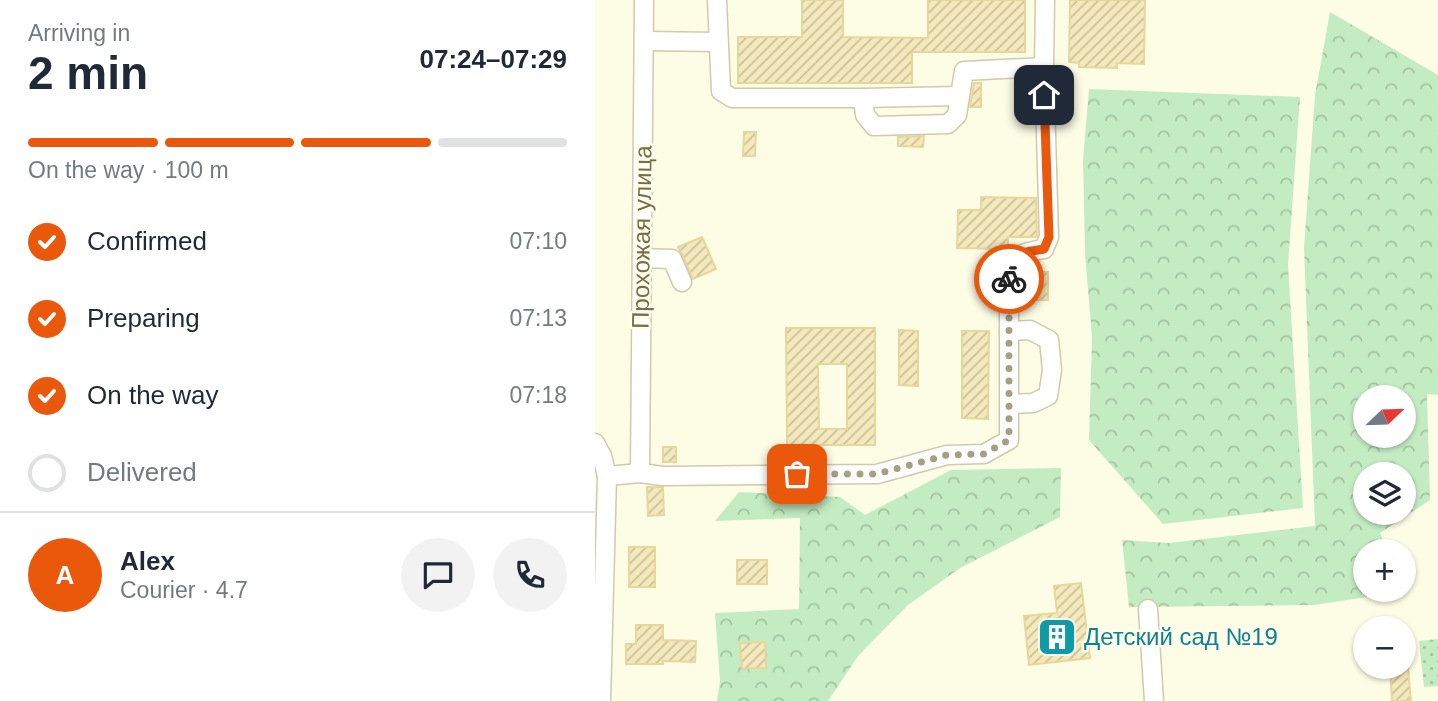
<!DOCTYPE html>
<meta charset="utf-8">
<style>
body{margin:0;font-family:Arial,sans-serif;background:#f2f2f3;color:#1f2937;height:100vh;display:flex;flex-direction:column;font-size:26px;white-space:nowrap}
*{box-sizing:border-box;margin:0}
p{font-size:23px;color:#747a83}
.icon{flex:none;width:38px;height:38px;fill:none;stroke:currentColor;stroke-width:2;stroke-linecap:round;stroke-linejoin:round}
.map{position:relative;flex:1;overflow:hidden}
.panel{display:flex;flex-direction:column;background:#fff;width:595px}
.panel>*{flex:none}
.needle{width:46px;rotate:67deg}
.controls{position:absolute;left:758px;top:385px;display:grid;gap:14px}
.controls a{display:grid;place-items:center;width:63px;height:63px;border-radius:50%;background:#fff;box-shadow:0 2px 5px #0004;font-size:35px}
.pin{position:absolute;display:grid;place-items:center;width:60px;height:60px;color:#fff;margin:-30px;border-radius:14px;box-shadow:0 4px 10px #0006}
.courier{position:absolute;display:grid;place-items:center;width:70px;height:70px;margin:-35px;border:5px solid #ea580c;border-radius:50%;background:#fff;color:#222;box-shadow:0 2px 9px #0007}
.head em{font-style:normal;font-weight:700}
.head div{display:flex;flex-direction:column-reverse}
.head{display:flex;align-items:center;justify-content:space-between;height:119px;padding:0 28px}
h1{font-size:46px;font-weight:700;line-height:52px}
.bar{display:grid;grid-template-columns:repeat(4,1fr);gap:10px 7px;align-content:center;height:84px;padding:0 28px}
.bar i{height:9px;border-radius:5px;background:#e0e1e3}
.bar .current{background:#ea580c}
.bar p{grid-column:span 4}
.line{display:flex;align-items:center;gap:18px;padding:0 28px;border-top:2px solid #e0e1e3}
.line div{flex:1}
.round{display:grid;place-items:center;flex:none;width:74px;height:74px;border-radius:37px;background:#f2f2f3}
ol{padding:0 28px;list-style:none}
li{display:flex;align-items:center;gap:21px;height:77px}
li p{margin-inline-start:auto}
li .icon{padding:7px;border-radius:50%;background:#ea580c;color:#fff;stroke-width:4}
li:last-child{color:#747a83}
li i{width:38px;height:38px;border:4px solid #e0e1e3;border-radius:50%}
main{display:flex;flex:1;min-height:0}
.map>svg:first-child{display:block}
.forest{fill:url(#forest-crowns);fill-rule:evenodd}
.park{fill:url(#park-dots)}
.building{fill:url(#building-hatch);stroke:#e8d79b;stroke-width:2;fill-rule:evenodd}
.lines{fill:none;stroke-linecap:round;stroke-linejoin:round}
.minor-casing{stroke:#d0caab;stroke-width:21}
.minor{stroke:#fff;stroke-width:18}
.done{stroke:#a79f80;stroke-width:7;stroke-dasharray:0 12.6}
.route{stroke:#ea580c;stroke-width:9}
.labels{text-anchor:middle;stroke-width:5;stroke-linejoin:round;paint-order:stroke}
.street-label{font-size:24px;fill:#786d49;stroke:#ffffed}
.culture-label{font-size:24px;fill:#0d838f;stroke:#ffffed;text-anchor:start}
</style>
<main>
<section class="panel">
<div class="head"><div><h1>2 min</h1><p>Arriving in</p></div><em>07:24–07:29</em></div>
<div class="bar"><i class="current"></i><i class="current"></i><i class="current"></i><i></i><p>On the way · 100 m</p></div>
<ol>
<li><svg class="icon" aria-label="check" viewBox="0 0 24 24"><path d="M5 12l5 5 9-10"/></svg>Confirmed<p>07:10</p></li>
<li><svg class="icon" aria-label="check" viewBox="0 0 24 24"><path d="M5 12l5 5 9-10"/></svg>Preparing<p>07:13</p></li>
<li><svg class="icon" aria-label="check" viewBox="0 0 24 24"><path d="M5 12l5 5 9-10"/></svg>On the way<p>07:18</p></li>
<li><i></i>Delivered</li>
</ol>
<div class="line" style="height:126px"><b class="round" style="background:#ea580c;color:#fff">A</b><div><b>Alex</b><p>Courier · 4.7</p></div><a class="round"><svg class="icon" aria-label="chat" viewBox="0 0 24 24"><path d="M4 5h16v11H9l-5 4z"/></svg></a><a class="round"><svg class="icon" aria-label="phone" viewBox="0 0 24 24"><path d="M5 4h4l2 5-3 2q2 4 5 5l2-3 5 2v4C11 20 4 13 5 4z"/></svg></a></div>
</section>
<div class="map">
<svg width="843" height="701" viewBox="0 0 843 701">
<defs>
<pattern id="forest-crowns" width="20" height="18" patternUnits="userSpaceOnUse" patternTransform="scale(1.75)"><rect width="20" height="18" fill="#c3ecc3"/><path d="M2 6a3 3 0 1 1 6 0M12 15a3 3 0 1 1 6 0" fill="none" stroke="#a3c3a0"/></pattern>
<pattern id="park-dots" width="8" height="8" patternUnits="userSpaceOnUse" patternTransform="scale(1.75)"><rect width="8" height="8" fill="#c3ecc3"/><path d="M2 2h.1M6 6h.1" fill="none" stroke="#a3c3a0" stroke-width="1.8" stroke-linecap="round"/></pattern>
<pattern id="building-hatch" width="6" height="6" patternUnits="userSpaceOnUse" patternTransform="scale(1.75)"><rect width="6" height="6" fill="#f4e9bc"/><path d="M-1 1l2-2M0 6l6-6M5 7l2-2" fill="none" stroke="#cac19b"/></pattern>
</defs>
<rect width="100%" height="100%" fill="#fdfde6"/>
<g class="forest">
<path d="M735 12 843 75V395L832 394 835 500 785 533 793 551H770V590H808L809 584 812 591 719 605 534 607 527 540 574 543 720 526 709 248 720 95ZM770 397H808V436H770ZM770 474H808V513H770Z"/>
<polygon points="494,89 705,97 693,265 708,508 568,524 494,440 497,337 490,253 488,160"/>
<polygon points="466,468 465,517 365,568 313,605 263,656 233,701 122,701 125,681 120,613 204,609 205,518 120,521 144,492 245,497 270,515 356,470"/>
</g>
<polygon class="park" points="843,639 843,686 829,687 824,641"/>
<g class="building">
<polygon points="207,0 248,0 248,37 333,38 333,0 430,0 430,52 317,52 317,83 143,83 143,37 207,37"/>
<polygon points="475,0 550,0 549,64 522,63 522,68 484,67 484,63 474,62"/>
<polygon points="379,83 386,83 386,107 375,107"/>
<polygon points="149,132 161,132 160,156 148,156"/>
<polygon points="329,136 328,147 303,146 303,137"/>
<polygon points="386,197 441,198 442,237 413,237 413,249 362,248 363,210 386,210"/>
<polygon points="107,237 121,269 98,279 87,254 83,247"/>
<rect x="435" y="272" width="18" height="28"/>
<path d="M191 328H280V445H192ZM223 364H252V429H224Z"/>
<polygon points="304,330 323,331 323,386 304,385"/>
<polygon points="367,331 394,331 393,419 367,418"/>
<rect x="68" y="447" width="13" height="15"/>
<polygon points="52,487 68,487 69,515 53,516"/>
<rect x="34" y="547" width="26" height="40"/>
<rect x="142" y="560" width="30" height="24"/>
<polygon points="486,583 495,658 434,665 429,616 462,613 459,586"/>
<polygon points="41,625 68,625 68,640 101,641 100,662 68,661 68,664 31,664 31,644 41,644"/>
<polygon points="170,642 171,668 147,669 145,643"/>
<polygon points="795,667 813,667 816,701 797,701"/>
</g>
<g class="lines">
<g class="minor-casing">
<g id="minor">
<polyline points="122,0 126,91 137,98 268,98 364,96"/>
<polyline points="49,41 123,42"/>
<polyline points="268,98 270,115 279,126 353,124 362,115 369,71 449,67"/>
<polyline points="47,258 77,259 87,282"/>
<polyline points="414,331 435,330 454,340 457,370 453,396 438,403 415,404"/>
<polyline points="0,443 7,456 12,476 6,701"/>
<polyline points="45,473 49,0"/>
<path d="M12 476 45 473 68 476 282 474 352 455 389 454 414 440V265C425 252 433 252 449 249L454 237 449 67 450 0"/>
<polyline points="553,609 559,701"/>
</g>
</g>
<use href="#minor" class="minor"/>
</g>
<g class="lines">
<polyline class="done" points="202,474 282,474 352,455 389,454 414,440 414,279"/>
<path class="route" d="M414 279C414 252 426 253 449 249L454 237 449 95"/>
</g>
<defs>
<g id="building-square" transform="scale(2.0125)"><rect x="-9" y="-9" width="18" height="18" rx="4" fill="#0f9aa8" stroke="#ffffed"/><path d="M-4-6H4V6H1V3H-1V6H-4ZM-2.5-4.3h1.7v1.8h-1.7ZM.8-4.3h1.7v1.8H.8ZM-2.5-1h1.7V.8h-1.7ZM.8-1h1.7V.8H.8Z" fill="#fff"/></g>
</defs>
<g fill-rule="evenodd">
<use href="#building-square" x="462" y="637"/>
</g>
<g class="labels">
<g class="street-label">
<text transform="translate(47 237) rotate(-89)" y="8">Прохожая улица</text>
</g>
<g class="culture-label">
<text x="489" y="645">Детский сад №19</text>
</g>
</g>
</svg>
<div class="controls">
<a><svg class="needle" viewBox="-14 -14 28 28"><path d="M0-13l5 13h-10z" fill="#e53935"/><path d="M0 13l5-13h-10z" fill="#747a83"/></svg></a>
<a><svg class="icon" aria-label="layers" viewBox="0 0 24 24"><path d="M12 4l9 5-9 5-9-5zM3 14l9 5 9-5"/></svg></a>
<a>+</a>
<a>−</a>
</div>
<div class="pin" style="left:202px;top:474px;background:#ea580c"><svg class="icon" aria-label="bag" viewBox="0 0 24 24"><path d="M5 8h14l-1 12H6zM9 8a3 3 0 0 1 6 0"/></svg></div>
<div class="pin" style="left:449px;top:95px;background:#1f2937"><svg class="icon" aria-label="home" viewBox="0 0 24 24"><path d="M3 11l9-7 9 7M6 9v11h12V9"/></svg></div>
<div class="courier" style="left:414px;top:279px"><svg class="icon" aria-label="bike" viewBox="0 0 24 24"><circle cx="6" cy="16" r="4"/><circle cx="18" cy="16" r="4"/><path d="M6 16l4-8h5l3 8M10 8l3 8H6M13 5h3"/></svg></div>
</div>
</main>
